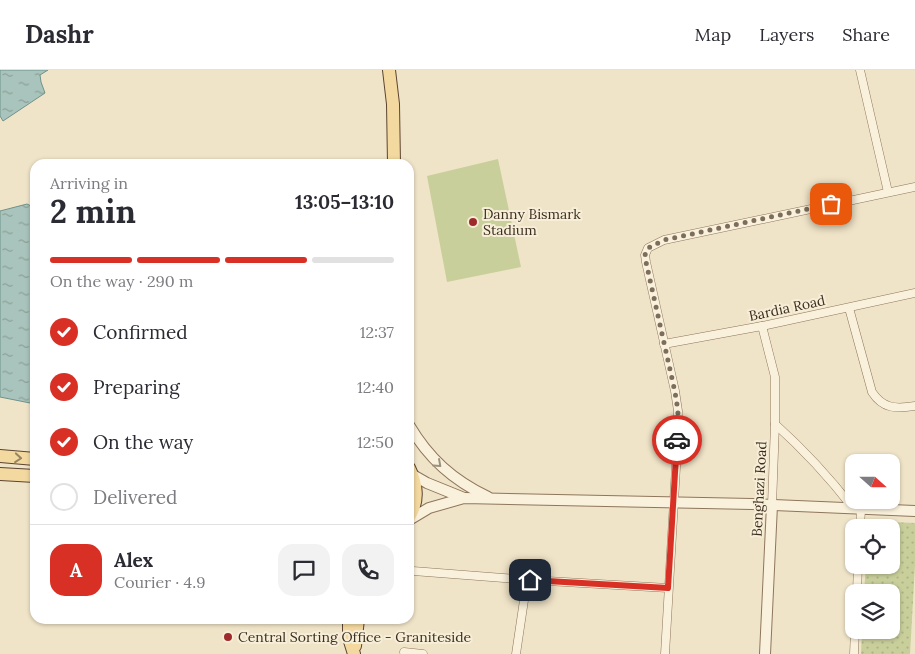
<!DOCTYPE html>
<meta charset="utf-8">
<style>
body{margin:0;font-family:Lora,serif;background:#f2f2f3;color:#2b2b33;height:100vh;display:flex;flex-direction:column;font-size:19px;white-space:nowrap}
*{box-sizing:border-box;margin:0}
p{font-size:16px;color:#7c7c81}
.icon{flex:none;width:28px;height:28px;fill:none;stroke:currentColor;stroke-width:2;stroke-linecap:round;stroke-linejoin:round}
.map{position:relative;flex:1;overflow:hidden}
.drawer{position:absolute;left:30px;top:89px;width:384px;height:465px;display:flex;flex-direction:column;background:#fff;border-radius:15px;box-shadow:0 1px 4px #0004}
.drawer>*{flex:none}
.needle{width:32px;rotate:111deg}
.tools{position:absolute;left:845px;top:384px;display:grid;gap:10px}
.tools a{display:grid;place-items:center;width:55px;height:55px;border-radius:10px;background:#fff;box-shadow:0 1px 4px #0004;font-size:25px}
.pin{position:absolute;display:grid;place-items:center;width:42px;height:42px;color:#fff;margin:-21px;border-radius:10px;box-shadow:0 2px 8px #0006}
.courier{position:absolute;display:grid;place-items:center;width:50px;height:50px;margin:-25px;border:4px solid #d93025;border-radius:50%;background:#fff;color:#222;box-shadow:0 1px 6px #0007}
.head em{font-style:normal;font-weight:800}
.head div{display:flex;flex-direction:column-reverse}
.head{display:flex;align-items:center;justify-content:space-between;height:85px;padding:0 20px}
h1{font-size:32px;font-weight:800;line-height:38px}
.bar{display:grid;grid-template-columns:repeat(4,1fr);gap:8px 5px;align-content:center;height:60px;padding:0 20px}
.bar i{height:6px;border-radius:4px;background:#e1e1e2}
.bar .on{background:#d93025}
.bar p{grid-column:span 4}
.line{display:flex;align-items:center;gap:12px;padding:0 20px;border-top:1px solid #e1e1e2}
.line div{flex:1}
.round{display:grid;place-items:center;flex:none;width:52px;height:52px;border-radius:15px;background:#f2f2f3}
ol{padding:0 20px;list-style:none}
li{display:flex;align-items:center;gap:15px;height:55px}
li p{margin-inline-start:auto}
li .icon{padding:5px;border-radius:50%;background:#d93025;color:#fff;stroke-width:4}
li:last-child{color:#7c7c81}
li i{width:28px;height:28px;border:2px solid #e1e1e2;border-radius:50%}
header{display:flex;align-items:center;gap:30px;box-sizing:border-box;height:70px;padding:0 25px;background:#fff;border-bottom:1px solid #e1e1e2}
header strong{font-size:24px}
nav{display:flex;gap:28px;margin-inline-start:auto;font-size:18px}
.map>svg:first-child{display:block}
.park{fill:url(#park-dots)}
.pitch{fill:#c9cf9b}
.water{fill:url(#water-ripples);stroke:#6f938a}
.lines{fill:none;stroke-linecap:round;stroke-linejoin:round}
.minor-casing{stroke:#8d765c;stroke-width:9}
.tertiary-casing{stroke:#8d765c;stroke-width:12}
.primary-casing{stroke:#5b4430;stroke-width:14}
.minor{stroke:#faf1dc;stroke-width:8}
.tertiary{stroke:#faf1dc;stroke-width:10}
.primary{stroke:#f3d9a0;stroke-width:12}
.oneway{stroke:#988460}
.oneway2{stroke:#9c907e}
.done{stroke:#7c6e5b;stroke-width:5;stroke-dasharray:0 9}
.route{stroke:#d93025;stroke-width:6}
.poi-dot{fill:#9e2a2b;stroke:#f7eed8;stroke-width:2}
.labels{text-anchor:middle;stroke-width:4;stroke-linejoin:round;paint-order:stroke}
.poi-label{font-size:14px;fill:#3d2e20;stroke:#f7eed8;text-anchor:start}
.street-label{font-size:14px;fill:#3d2e20;stroke:#f7eed8}
</style>
<header>
<strong>Dashr</strong>
<nav><a>Map</a><a>Layers</a><a>Share</a></nav>
</header>
<div class="map">
<svg width="915" height="584" viewBox="0 0 915 584">
<defs>
<pattern id="park-dots" width="8" height="8" patternUnits="userSpaceOnUse" patternTransform="scale(1.25)"><rect width="8" height="8" fill="#c9cf9b"/><path d="M2 2h.1M6 6h.1" fill="none" stroke="#aeb285" stroke-width="1.8" stroke-linecap="round"/></pattern>
<pattern id="water-ripples" width="26" height="14" patternUnits="userSpaceOnUse" patternTransform="scale(1.25)"><rect width="26" height="14" fill="#a9c4bc"/><path d="M2 4q2-2 4 0t4 0M15 11q2-2 4 0t4 0" fill="none" stroke="#8ba098"/></pattern>
</defs>
<rect width="100%" height="100%" fill="#f0e4c8"/>
<polygon class="park" points="868,451 915,453 915,495 910,584 861,584 862,560 891,560 891,522 864,522 866,495 891,495 891,458 868,457"/>
<polygon class="pitch" points="498,89 521,197 447,212 427,106"/>
<g class="water">
<polygon points="0,0 48,0 40,5 41,12 45,23 3,51 0,46"/>
<polygon points="27,134 35,138 35,334 0,327 0,141"/>
</g>
<g class="lines">
<g class="minor-casing">
<g id="minor">
<polyline points="860,0 888,122"/>
<path d="M849 238 872 322C883 339 896 339 915 336"/>
<polyline points="762,256 775,307 775,354 772,435"/>
<polyline points="664,274 762,256 915,223"/>
<path d="M775 354C804 380 829 407 853 438"/>
<polyline points="860,458 861,439"/>
<polyline points="413,501 530,510 668,518"/>
<polyline points="857,522 858,495"/>
<polyline points="404,582 423,584"/>
<polyline points="516,584 527,510"/>
<polyline points="665,584 677,380 678,341 675,321 646,192 645,185 648,178 664,170 915,117"/>
<polyline points="854,584 855,560"/>
</g>
</g>
<g class="tertiary-casing">
<g id="tertiary">
<path d="M409 355C429 389 453 410 488 427"/>
<polyline points="413,405 427,413 464,428"/>
<polyline points="409,450 429,438 464,428 752,434 915,441"/>
<polyline points="765,584 772,435"/>
</g>
</g>
<g class="primary-casing">
<g id="primary">
<polyline points="389,0 393,34 394,94"/>
<polyline points="0,386 35,389"/>
<path d="M409 398C417 414 419 432 409 447"/>
<polyline points="0,404 35,406"/>
<polyline points="349,549 349,568 354,584"/>
<polyline points="355,576 358,549"/>
</g>
</g>
<use href="#minor" class="minor"/>
<use href="#tertiary" class="tertiary"/>
<use href="#primary" class="primary"/>
</g>
<defs><path id="oneway-chevron" d="M-2-3.5L2.5 0L-2 3.5" fill="none" stroke-width="1.6" stroke-linecap="round" stroke-linejoin="round" transform="scale(1.25)"/></defs>
<use class="oneway" href="#oneway-chevron" transform="translate(18 388) rotate(5)"/>
<use class="oneway2" href="#oneway-chevron" transform="translate(438 394) rotate(42)"/>
<g class="lines">
<polyline class="done" points="677,370 678,341 675,322 646,192 645,185 648,178 664,170 831,134"/>
<polyline class="route" points="530,510 668,518 677,370"/>
</g>
<g class="poi-dot">
<circle cx="473" cy="152" r="5"/>
<circle cx="228" cy="567" r="5"/>
</g>
<g class="labels">
<g class="poi-label">
<text x="483" y="149">Danny Bismark<tspan x="483" dy="16">Stadium</tspan></text>
<text x="238" y="572">Central Sorting Office - Graniteside</text>
</g>
<g class="street-label">
<text transform="translate(787 238) rotate(-12)" y="5">Bardia Road</text>
<text transform="translate(759 419) rotate(-87)" y="5">Benghazi Road</text>
</g>
</g>
</svg>
<div class="tools">
<a><svg class="needle" viewBox="-14 -14 28 28"><path d="M0-13l5 13h-10z" fill="#e53935"/><path d="M0 13l5-13h-10z" fill="#7c7c81"/></svg></a>
<a><svg class="icon" aria-label="locate" viewBox="0 0 24 24"><circle cx="12" cy="12" r="6"/><path d="M12 2v4M12 18v4M2 12h4M18 12h4"/></svg></a>
<a><svg class="icon" aria-label="layers" viewBox="0 0 24 24"><path d="M12 4l9 5-9 5-9-5zM3 14l9 5 9-5"/></svg></a>
</div>
<div class="pin" style="left:831px;top:134px;background:#ea580c"><svg class="icon" aria-label="bag" viewBox="0 0 24 24"><path d="M5 8h14l-1 12H6zM9 8a3 3 0 0 1 6 0"/></svg></div>
<div class="pin" style="left:530px;top:510px;background:#1f2937"><svg class="icon" aria-label="home" viewBox="0 0 24 24"><path d="M3 11l9-7 9 7M6 9v11h12V9"/></svg></div>
<div class="courier" style="left:677px;top:370px"><svg class="icon" aria-label="car" viewBox="0 0 24 24"><path d="M5 17H2v-5l4-1 3-4h7l3 4 3 1v5h-3M9 17h6M6 11h13"/><circle cx="7" cy="17" r="2"/><circle cx="17" cy="17" r="2"/></svg></div>
<section class="drawer">
<div class="head"><div><h1>2 min</h1><p>Arriving in</p></div><em>13:05–13:10</em></div>
<div class="bar"><i class="on"></i><i class="on"></i><i class="on"></i><i></i><p>On the way · 290 m</p></div>
<ol>
<li><svg class="icon" aria-label="check" viewBox="0 0 24 24"><path d="M5 12l5 5 9-10"/></svg>Confirmed<p>12:37</p></li>
<li><svg class="icon" aria-label="check" viewBox="0 0 24 24"><path d="M5 12l5 5 9-10"/></svg>Preparing<p>12:40</p></li>
<li><svg class="icon" aria-label="check" viewBox="0 0 24 24"><path d="M5 12l5 5 9-10"/></svg>On the way<p>12:50</p></li>
<li><i></i>Delivered</li>
</ol>
<div class="line" style="height:90px"><b class="round" style="background:#d93025;color:#fff">A</b><div><b>Alex</b><p>Courier · 4.9</p></div><a class="round"><svg class="icon" aria-label="chat" viewBox="0 0 24 24"><path d="M4 5h16v11H9l-5 4z"/></svg></a><a class="round"><svg class="icon" aria-label="phone" viewBox="0 0 24 24"><path d="M5 4h4l2 5-3 2q2 4 5 5l2-3 5 2v4C11 20 4 13 5 4z"/></svg></a></div>
</section>
</div>
